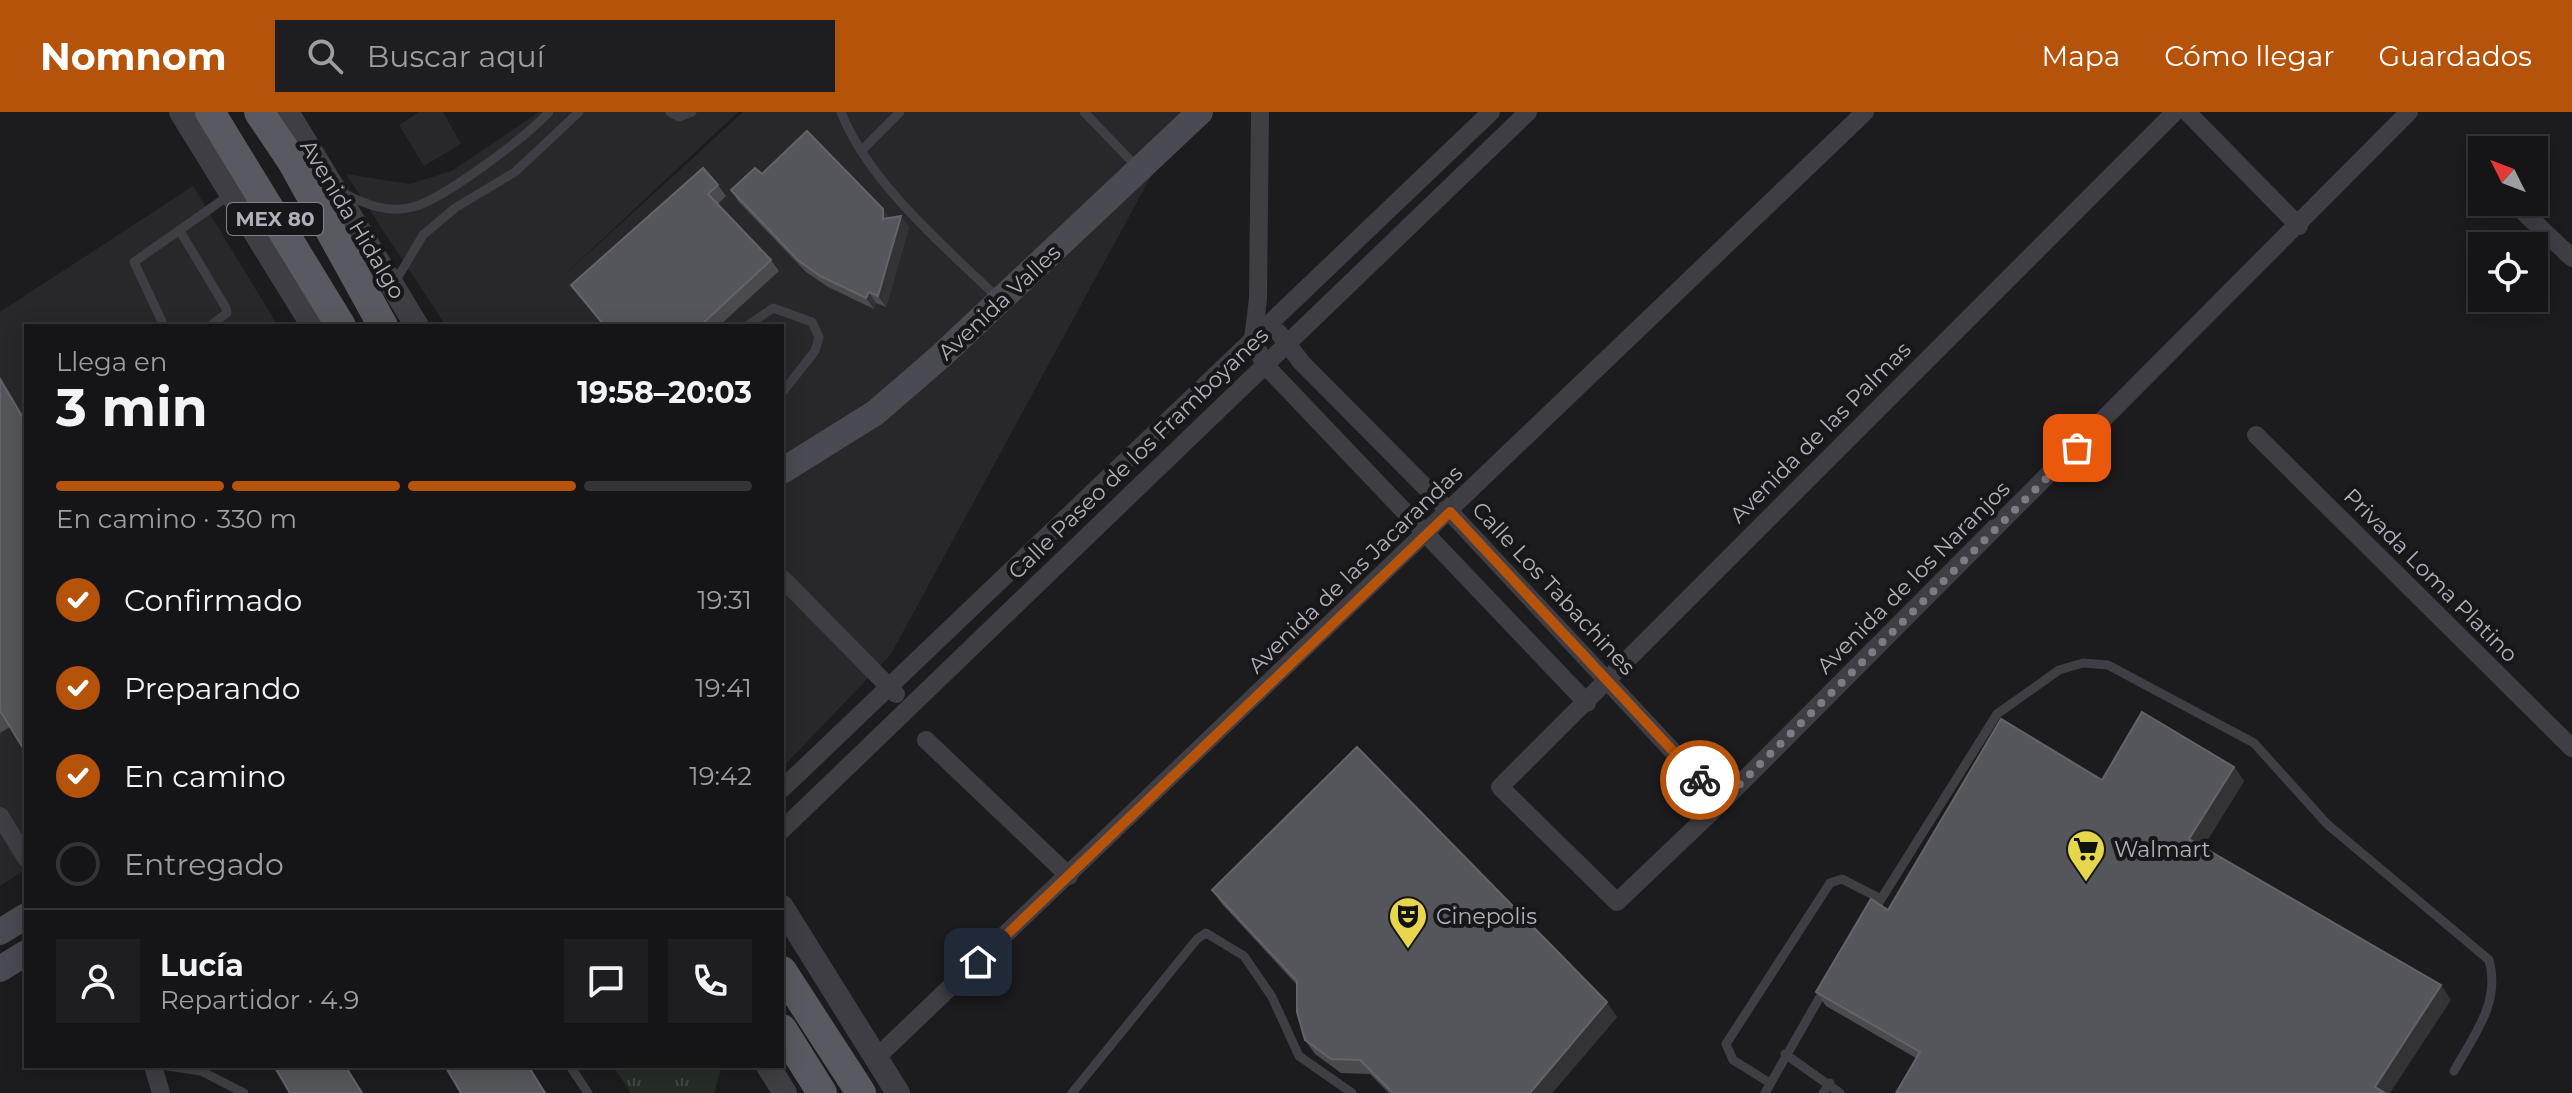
<!DOCTYPE html>
<html lang="es">
<meta charset="utf-8">
<style>
body{margin:0;font-family:Montserrat,sans-serif;background:#1e1d1f;color:#f1f3f6;height:100vh;display:flex;flex-direction:column;font-size:30px;white-space:nowrap}
*{box-sizing:border-box;margin:0}
p{font-size:26px;color:#9d9ea1}
.icon{flex:none;width:44px;height:44px;fill:none;stroke:currentColor;stroke-width:2;stroke-linecap:round;stroke-linejoin:round}
.map{position:relative;flex:1;overflow:hidden}
.side{position:absolute;left:24px;top:212px;width:760px;height:744px;display:flex;flex-direction:column;background:#151416;border-radius:0px;box-shadow:0 4px 20px #0003,0 0 0 2px #343335}
.side>*{flex:none}
.needle{width:52px;rotate:312deg}
.fabs{position:absolute;left:2468px;top:24px;display:grid;gap:16px}
.fabs a{display:grid;place-items:center;width:80px;height:80px;border-radius:0px;background:#151416;box-shadow:0 4px 20px #0003,0 0 0 2px #343335;font-size:40px}
.pin{position:absolute;display:grid;place-items:center;width:68px;height:68px;color:#fff;margin:-34px;border-radius:16px;box-shadow:0 4px 12px #0006}
.courier{position:absolute;display:grid;place-items:center;width:80px;height:80px;margin:-40px;border:6px solid #b45309;border-radius:50%;background:#fff;color:#222;box-shadow:0 2px 10px #0007}
.overview em{font-style:normal;font-weight:700}
.overview div{display:flex;flex-direction:column-reverse}
.overview{display:flex;align-items:center;justify-content:space-between;height:136px;padding:0 32px}
h1{font-size:52px;font-weight:700;line-height:60px}
.bar{display:grid;grid-template-columns:repeat(4,1fr);gap:12px 8px;align-content:center;height:96px;padding:0 32px}
.bar i{height:10px;border-radius:6px;background:#343335}
.bar .current{background:#b45309}
.bar p{grid-column:span 4}
.line{display:flex;align-items:center;gap:20px;padding:0 32px;border-top:2px solid #343335}
.line div{flex:1}
.round{display:grid;place-items:center;flex:none;width:84px;height:84px;border-radius:0px;background:#1e1d1f}
ol{padding:0 32px;list-style:none}
li{display:flex;align-items:center;gap:24px;height:88px}
li p{margin-inline-start:auto}
li .icon{padding:8px;border-radius:50%;background:#b45309;color:#fff;stroke-width:4}
li:last-child{color:#9d9ea1}
li i{width:44px;height:44px;border:4px solid #343335;border-radius:50%}
header{display:flex;align-items:center;gap:48px;box-sizing:border-box;height:112px;padding:0 40px;background:#b45309;color:#fff}
header strong{font-size:38px}
nav{display:flex;gap:44px;margin-inline-start:auto;font-size:28px}
.search{width:560px;height:72px;background:#1e1d1f;display:flex;align-items:center;gap:20px;box-sizing:border-box;padding:0 28px;border-radius:0px;color:#9d9ea1;font-size:30px}
.map>svg:first-child{display:block}
.built{fill:#28272a}
.grass{fill:url(#grass-tufts)}
.lines{fill:none;stroke-linecap:round;stroke-linejoin:round}
.service{stroke:#3f3e44;stroke-width:9}
.minor{stroke:#3f3e44;stroke-width:18}
.tertiary{stroke:#3f3e44;stroke-width:24}
.secondary{stroke:#4a4a52;stroke-width:26}
.primary{stroke:#595961;stroke-width:30}
.wall{fill:#4b4b4f}
.shaded-wall{fill:#333336}
.building{fill:#55565b;stroke:#63646a;stroke-width:2}
.done{stroke:#7c7c84;stroke-width:8;stroke-dasharray:0 14.4}
.route{stroke:#b45309;stroke-width:10}
.labels{text-anchor:middle;stroke-width:8;stroke-linejoin:round;paint-order:stroke}
.shield{fill:#171618;stroke:#81828a;stroke-width:2}
.shield-label{font-size:20px;font-weight:bold;fill:#afb0bb}
.street-label{font-size:22px;fill:#afb0bb;stroke:#171618}
.poi-label{font-size:22px;fill:#afb0bb;stroke:#171618;text-anchor:start}
</style>
<header>
<strong>Nomnom</strong>
<div class="search"><svg class="icon" aria-label="search" viewBox="0 0 24 24"><circle cx="10" cy="10" r="6"/><path d="M15 15l6 6"/></svg>Buscar aquí</div>
<nav><a>Mapa</a><a>Cómo llegar</a><a>Guardados</a></nav>
</header>
<div class="map">
<svg width="2572" height="981" viewBox="0 0 2572 981">
<defs>
<pattern id="grass-tufts" width="24" height="20" patternUnits="userSpaceOnUse" patternTransform="scale(2)"><rect width="24" height="20" fill="#252d28"/><path d="M3 7l-1-3M5 7V3M7 7l1-3M15 17l-1-3M17 17v-4M19 17l1-3" fill="none" stroke="#424945"/></pattern>
</defs>
<rect width="100%" height="100%" fill="#1c1b1d"/>
<g class="built">
<polygon points="419,0 443,0 461,32 424,54 399,13"/>
<polygon points="539,0 738,0 558,169 743,0 1186,0 891,542 782,656 782,214 446,214 346,62 409,72 452,59"/>
<polygon points="193,74 278,214 26,214 26,757 0,774 0,200"/>
</g>
<polygon class="grass" points="613,954 722,954 714,981 631,981"/>
<g class="lines">
<g class="service">
<polyline points="670,0 679,5 692,0"/>
<path d="M841 0C869 71 944 134 998 186"/>
<polyline points="1084,0 1137,55"/>
<polyline points="861,39 900,0"/>
<path d="M343 81C365 92 388 102 413 95 444 87 527 24 549 0"/>
<polyline points="180,119 226,196 227,201 210,214"/>
<polyline points="395,170 423,123 455,96 515,60 579,0"/>
<polyline points="164,214 134,150 231,82"/>
<polyline points="747,214 773,196 812,210 819,225 815,239 782,281"/>
<path d="M1873 800 1997 602 2059 558 2083 551 2108 553 2254 631 2327 712 2489 848C2501 890 2474 923 2454 959"/>
<polyline points="1785,942 1840,981"/>
<polyline points="168,954 201,959 244,981"/>
<polyline points="570,954 588,981"/>
<polyline points="1770,971 1733,948 1726,932 1830,771 1842,767 1881,787"/>
<polyline points="1072,981 1197,827 1206,821 1244,844 1272,885 1299,944 1352,981"/>
<polyline points="1765,981 1825,876"/>
<polyline points="1823,981 1830,971"/>
</g>
<g class="minor">
<polyline points="1260,0 1258,187 1253,227 1264,252 1587,591"/>
<polyline points="2175,0 1500,675 1617,790 1721,691 2409,0"/>
<polyline points="2187,0 2299,114"/>
<polyline points="2513,90 2572,146"/>
<polyline points="1279,221 1302,251 1450,400 1721,691"/>
<polyline points="2256,323 2572,636"/>
<polyline points="782,466 896,582"/>
<polyline points="926,628 1069,764"/>
<polyline points="782,677 1491,0"/>
<polyline points="0,704 26,746"/>
<polyline points="782,718 1528,0"/>
<polyline points="875,947 1865,0"/>
<polyline points="153,954 161,981"/>
</g>
<g class="tertiary">
<polyline points="181,0 313,214"/>
<polyline points="287,0 417,214"/>
<polyline points="782,795 898,981"/>
<polyline points="768,954 785,981"/>
</g>
<g class="secondary">
<polyline points="782,359 875,301 941,244 1200,0"/>
<polyline points="0,820 26,804"/>
<polyline points="0,857 26,841"/>
</g>
<g class="primary">
<polyline points="210,0 341,214"/>
<polyline points="259,0 292,49 383,214"/>
<polyline points="782,859 861,981"/>
<polyline points="782,917 822,981"/>
</g>
</g>
<g class="wall">
<polygon points="762,62 889,106 909,115 886,195 876,191 874,197 828,175 806,160 738,89 731,78"/>
<polygon points="718,73 726,84 718,92 771,148 779,159 719,214 603,214 571,173"/>
<polygon points="0,265 26,308 26,642 10,615 0,621"/>
<polygon points="2234,655 2244,669 2203,735 2451,888 1916,946 1826,894 1816,880 1888,798 2102,668"/>
<polygon points="1212,778 1617,905 1552,981 1389,981 1370,962 1341,961 1315,942 1305,928 1297,873 1222,792"/>
</g>
<g class="shaded-wall">
<polygon points="883,97 891,108 883,107"/>
<polygon points="901,104 909,115 886,195 878,184"/>
<polygon points="869,180 876,191 874,197 866,186"/>
<polygon points="0,265 26,308 26,311 0,267"/>
<polygon points="2234,655 2244,669 2199,742 2189,727"/>
<polygon points="2441,873 2451,888 2390,981 2379,981 2375,975"/>
<polygon points="1607,890 1617,905 1552,981 1530,981"/>
<polygon points="345,954 347,954 363,981 362,981"/>
<polygon points="528,954 530,954 546,981 545,981"/>
</g>
<g class="building">
<polygon points="807,19 883,97 883,107 901,104 878,184 869,180 866,186 820,164 799,149 731,78 755,56 762,62"/>
<polygon points="703,56 718,73 708,82 771,148 700,214 605,214 571,173"/>
<polygon points="0,267 26,311 26,641 1,600 0,601"/>
<polygon points="2142,600 2234,655 2189,727 2441,873 2375,975 2385,981 1896,981 1920,940 1816,880 1871,787 1888,798 2001,607 2102,668"/>
<polygon points="1357,635 1607,890 1530,981 1393,981 1360,948 1331,947 1305,928 1297,900 1297,869 1212,778"/>
<polygon points="274,954 345,954 362,981 290,981"/>
<polygon points="445,954 528,954 545,981 461,981"/>
</g>
<g class="lines">
<polyline class="done" points="1700,668 1721,691 2077,336"/>
<polyline class="route" points="978,850 1450,400 1700,668"/>
</g>
<defs>
<g id="supermarket-pin" transform="scale(2)"><path d="M0 17L-7.5 6A9.5 9.5 0 1 1 7.5 6Z" fill="#e5d64b" stroke="#171618"/><path d="M-6-5.5h2.5l.6 2H6L4.5 2H-2.5L-4.4-4H-6ZM-1.5 3.2a1.3 1.3 0 1 0 .1 0ZM3 3.2a1.3 1.3 0 1 0 .1 0Z" fill="#111"/></g>
<g id="theatre-pin" transform="scale(2)"><path d="M0 17L-7.5 6A9.5 9.5 0 1 1 7.5 6Z" fill="#e5d64b" stroke="#171618"/><path d="M-5-5.5Q0-4 5-5.5V0Q5 5 0 6Q-5 5-5 0ZM-3.3-2.5H-1v1.5H-3.3ZM1-2.5H3.3v1.5H1ZM-2.8 1Q0 5.5 2.8 1Z" fill="#111"/></g>
</defs>
<g fill-rule="evenodd">
<use href="#supermarket-pin" x="2086" y="737"/>
<use href="#theatre-pin" x="1408" y="804"/>
</g>
<g class="labels">
<rect class="shield" x="227" y="91" width="96" height="32" rx="6"/>
<g class="shield-label">
<text x="275" y="114">MEX 80</text>
</g>
<g class="street-label">
<text transform="translate(353 107) rotate(59)" y="8">Avenida Hidalgo</text>
<text transform="translate(999 190) rotate(-43)" y="8">Avenida Valles</text>
<text transform="translate(1820 320) rotate(-45)" y="8">Avenida de las Palmas</text>
<text transform="translate(1138 341) rotate(-44)" y="8">Calle Paseo de los Framboyanes</text>
<text transform="translate(1355 457) rotate(-44)" y="8">Avenida de las Jacarandas</text>
<text transform="translate(2431 463) rotate(45)" y="8">Privada Loma Platino</text>
<text transform="translate(1913 465) rotate(-45)" y="8">Avenida de los Naranjos</text>
<text transform="translate(1554 476) rotate(47)" y="8">Calle Los Tabachines</text>
</g>
<g class="poi-label">
<text x="2114" y="745">Walmart</text>
<text x="1436" y="812">Cinepolis</text>
</g>
</g>
</svg>
<div class="fabs">
<a><svg class="needle" viewBox="-14 -14 28 28"><path d="M0-13l5 13h-10z" fill="#e53935"/><path d="M0 13l5-13h-10z" fill="#9d9ea1"/></svg></a>
<a><svg class="icon" aria-label="locate" viewBox="0 0 24 24"><circle cx="12" cy="12" r="6"/><path d="M12 2v4M12 18v4M2 12h4M18 12h4"/></svg></a>
</div>
<div class="pin" style="left:2077px;top:336px;background:#ea580c"><svg class="icon" aria-label="bag" viewBox="0 0 24 24"><path d="M5 8h14l-1 12H6zM9 8a3 3 0 0 1 6 0"/></svg></div>
<div class="pin" style="left:978px;top:850px;background:#1f2937"><svg class="icon" aria-label="home" viewBox="0 0 24 24"><path d="M3 11l9-7 9 7M6 9v11h12V9"/></svg></div>
<div class="courier" style="left:1700px;top:668px"><svg class="icon" aria-label="bike" viewBox="0 0 24 24"><circle cx="6" cy="16" r="4"/><circle cx="18" cy="16" r="4"/><path d="M6 16l4-8h5l3 8M10 8l3 8H6M13 5h3"/></svg></div>
<section class="side">
<div class="overview"><div><h1>3 min</h1><p>Llega en</p></div><em>19:58–20:03</em></div>
<div class="bar"><i class="current"></i><i class="current"></i><i class="current"></i><i></i><p>En camino · 330 m</p></div>
<ol>
<li><svg class="icon" aria-label="check" viewBox="0 0 24 24"><path d="M5 12l5 5 9-10"/></svg>Confirmado<p>19:31</p></li>
<li><svg class="icon" aria-label="check" viewBox="0 0 24 24"><path d="M5 12l5 5 9-10"/></svg>Preparando<p>19:41</p></li>
<li><svg class="icon" aria-label="check" viewBox="0 0 24 24"><path d="M5 12l5 5 9-10"/></svg>En camino<p>19:42</p></li>
<li><i></i>Entregado</li>
</ol>
<div class="line" style="height:144px"><a class="round"><svg class="icon" aria-label="person" viewBox="0 0 24 24"><circle cx="12" cy="8" r="4"/><path d="M4 21q1-7 8-7t8 7"/></svg></a><div><b>Lucía</b><p>Repartidor · 4.9</p></div><a class="round"><svg class="icon" aria-label="chat" viewBox="0 0 24 24"><path d="M4 5h16v11H9l-5 4z"/></svg></a><a class="round"><svg class="icon" aria-label="phone" viewBox="0 0 24 24"><path d="M5 4h4l2 5-3 2q2 4 5 5l2-3 5 2v4C11 20 4 13 5 4z"/></svg></a></div>
</section>
</div>
